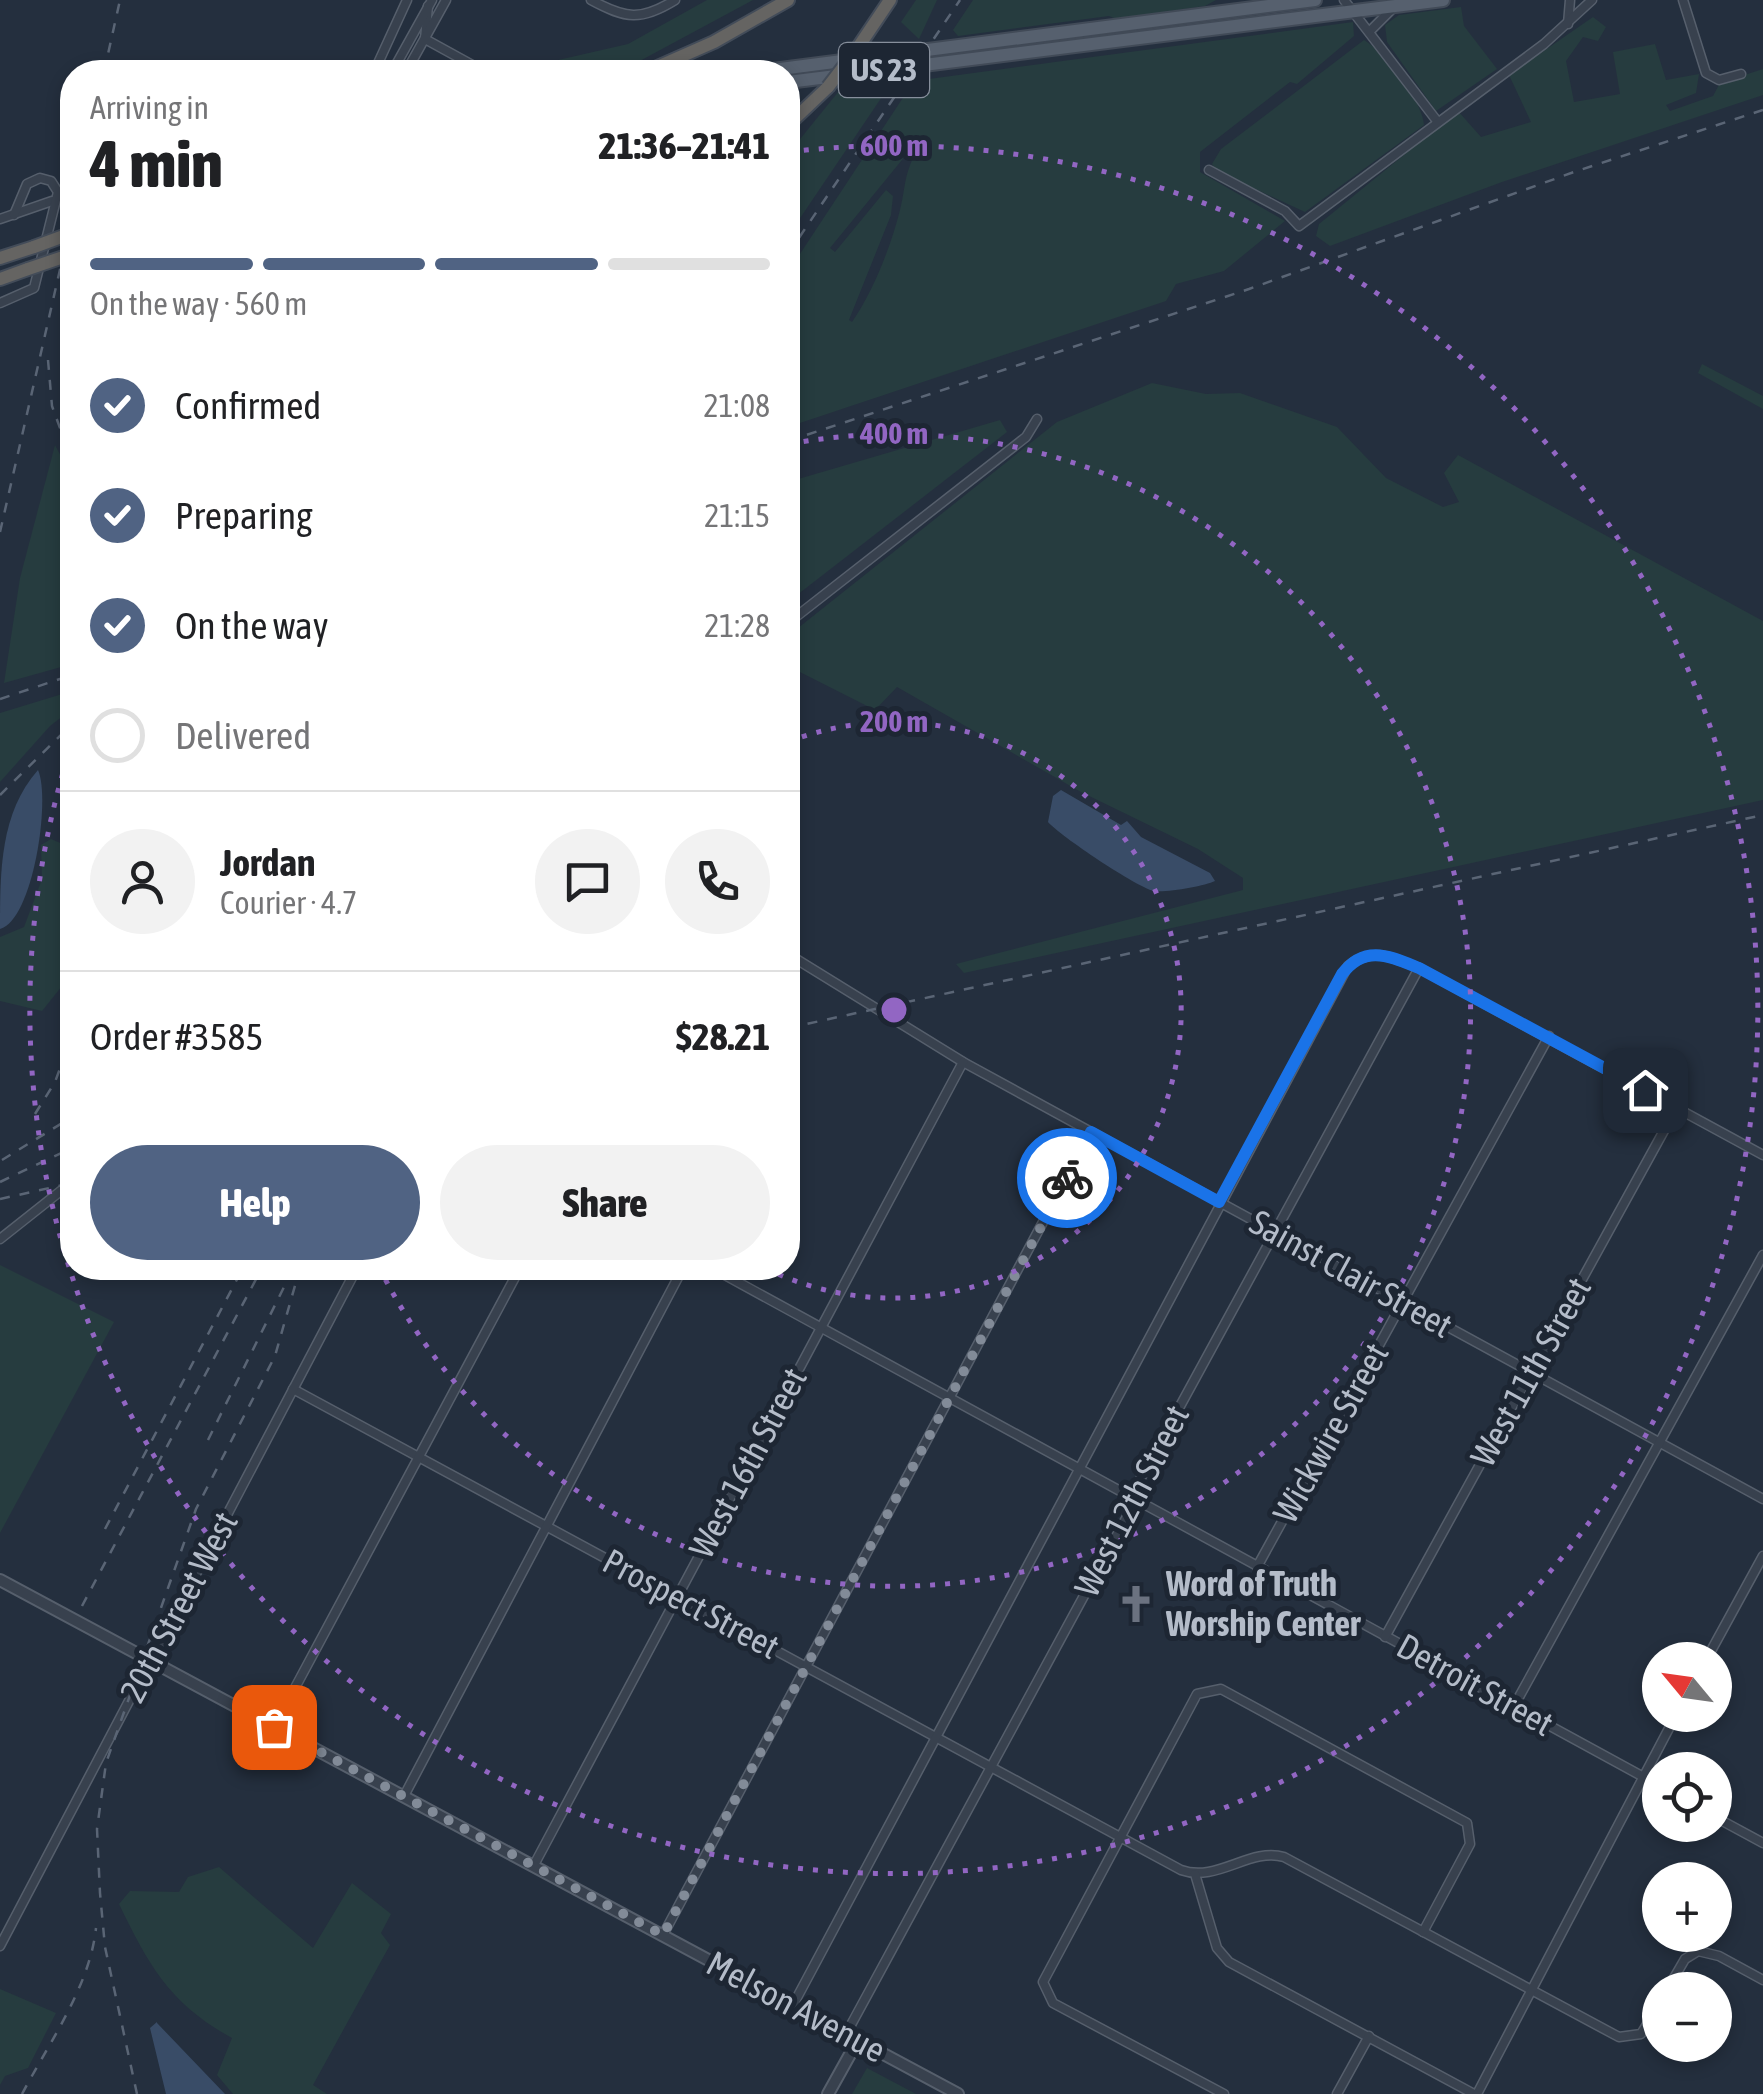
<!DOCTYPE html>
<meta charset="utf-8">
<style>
body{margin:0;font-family:"Asap Condensed",sans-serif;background:#f2f2f2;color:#202124;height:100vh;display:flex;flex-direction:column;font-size:38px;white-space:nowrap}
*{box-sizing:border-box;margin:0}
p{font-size:32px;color:#757577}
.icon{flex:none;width:55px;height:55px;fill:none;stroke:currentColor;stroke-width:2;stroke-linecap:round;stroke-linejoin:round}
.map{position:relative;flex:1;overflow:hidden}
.details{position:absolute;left:60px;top:60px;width:740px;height:1220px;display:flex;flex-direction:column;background:#fff;border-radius:40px;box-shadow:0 5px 15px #0003}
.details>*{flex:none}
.needle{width:65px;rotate:299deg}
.buttons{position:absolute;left:1642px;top:1642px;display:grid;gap:20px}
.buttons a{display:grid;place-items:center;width:90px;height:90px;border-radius:50%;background:#fff;box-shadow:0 5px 15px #0003;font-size:50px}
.pin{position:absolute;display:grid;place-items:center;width:85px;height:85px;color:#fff;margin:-42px;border-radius:20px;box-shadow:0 5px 15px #0006}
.courier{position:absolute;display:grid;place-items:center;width:100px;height:100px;margin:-50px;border:8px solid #1a73e8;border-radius:50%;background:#fff;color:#222;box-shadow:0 2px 12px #0007}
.headline em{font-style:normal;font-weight:800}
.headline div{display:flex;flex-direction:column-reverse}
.headline{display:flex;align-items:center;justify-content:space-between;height:170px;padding:0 30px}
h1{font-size:65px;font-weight:800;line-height:75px}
.bar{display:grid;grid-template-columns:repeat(4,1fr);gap:15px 10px;align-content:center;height:120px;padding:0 30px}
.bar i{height:12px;border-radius:8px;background:#e0e0e0}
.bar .selected{background:#506383}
.bar p{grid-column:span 4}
.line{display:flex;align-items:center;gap:25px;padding:0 30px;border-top:2px solid #e0e0e0}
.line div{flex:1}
.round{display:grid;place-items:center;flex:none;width:105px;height:105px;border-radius:52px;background:#f2f2f2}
ol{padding:0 30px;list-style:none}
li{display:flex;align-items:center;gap:30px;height:110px}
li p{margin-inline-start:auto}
li .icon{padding:10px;border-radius:50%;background:#506383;color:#fff;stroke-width:4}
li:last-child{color:#757577}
li i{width:55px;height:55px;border:5px solid #e0e0e0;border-radius:50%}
.action{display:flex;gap:20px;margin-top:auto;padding:20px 30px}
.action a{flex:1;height:115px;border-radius:60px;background:#506383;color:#fff;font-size:40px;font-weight:800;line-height:115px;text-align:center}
.action a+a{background:#f2f2f2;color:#202124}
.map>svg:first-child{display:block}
.green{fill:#263c3f;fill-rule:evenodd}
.water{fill:#394c67}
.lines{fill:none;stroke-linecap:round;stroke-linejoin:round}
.minor-casing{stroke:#565f6c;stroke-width:11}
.tertiary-casing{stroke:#565f6c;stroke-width:14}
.primary-casing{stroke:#414a57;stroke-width:16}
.trunk-casing{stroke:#434c59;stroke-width:16}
.minor{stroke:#38414e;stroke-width:8}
.tertiary{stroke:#38414e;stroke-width:10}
.primary{stroke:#56606e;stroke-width:12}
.trunk{stroke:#656462;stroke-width:12}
.rail{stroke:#5a6575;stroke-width:2.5;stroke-dasharray:10 10;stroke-linecap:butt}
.trunk-bridge-casing{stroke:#434c59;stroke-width:16;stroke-linecap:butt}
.trunk-bridge{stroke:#656462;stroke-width:12}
.done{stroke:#828b98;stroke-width:10;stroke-dasharray:0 18}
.route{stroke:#1a73e8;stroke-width:12}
.ring{fill:none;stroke:#9266c3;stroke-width:5;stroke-dasharray:5 10}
.labels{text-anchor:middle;stroke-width:10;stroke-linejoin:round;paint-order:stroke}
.shield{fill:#1d2633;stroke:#878f9c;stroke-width:2.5}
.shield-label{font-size:32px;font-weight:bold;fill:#b4bcc9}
.street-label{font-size:35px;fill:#b4bcc9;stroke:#1d2633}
.poi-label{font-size:35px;font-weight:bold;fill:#b4bcc9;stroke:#1d2633;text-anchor:start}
.centre{fill:#9266c3;stroke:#1d2633;stroke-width:5}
.ring-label{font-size:30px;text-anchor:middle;font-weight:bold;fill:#9266c3;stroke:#1d2633;stroke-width:10;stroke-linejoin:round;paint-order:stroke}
</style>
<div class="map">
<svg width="1763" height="2094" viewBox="0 0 1763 2094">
<rect width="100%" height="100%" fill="#242f3e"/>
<g class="green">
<polygon points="707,0 753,0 636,63 586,72 506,72 628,44"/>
<polygon points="916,0 937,0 919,39 901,22"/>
<polygon points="973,0 1216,0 1205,6 1116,19 1109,16 958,36 953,30"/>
<polygon points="1461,7 1464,26 1497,69 1436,111 1387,42 1385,25 1399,15"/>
<polygon points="1593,17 1606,27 1598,41 1583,37 1566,61 1574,102 1620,94 1613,52 1655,44 1666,80 1699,74 1696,93 1666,105 1670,111 1713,96 1720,83 1763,69 1763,95 1502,182 1330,246 1316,236 1319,224 1458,111 1481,137 1531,122 1509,75"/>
<path d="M1353 22 1354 36 1297 84 1290 82 1200 152V172L1285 221 1224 271 1176 284 1166 301 788 427V272L914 81ZM906 155 914 156C904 176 905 190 900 210 891 246 873 292 852 322L849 320 891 215 893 196 886 190 835 252 830 248Z"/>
<path d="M1364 40C1385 52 1422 100 1424 125L1305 212 1217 171 1212 164 1221 149Z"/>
<polygon points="892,82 788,236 788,154 839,91"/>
<polygon points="1702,364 1763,396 1763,409 1698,373"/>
<polygon points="1152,383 1206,394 1240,393 1337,427 1386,478 1443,507 1459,502 1444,473 1458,455 1763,621 1763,800 964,973 956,964 1243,890 1243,878 1198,849 1081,792 897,687 875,710 788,666 788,636 1057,422"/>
<polygon points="1000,420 1007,432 788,602 788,482"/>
<polygon points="55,445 72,477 72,664 4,683 20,578"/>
<polygon points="72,691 72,709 50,726 0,782 0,713"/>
<polygon points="51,839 72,848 72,959 66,981 42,1011 0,1001 0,937 24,927 42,879 41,845"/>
<polygon points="0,1265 114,1322 0,1533"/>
<path d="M219 1867 313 1948 352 1883 391 1914 381 1933 390 1945 313 2085 327 2094H233L217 2075 232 2038C170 2004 149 1966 119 1904L130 1891 179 1892 188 1877Z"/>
<polygon points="0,1989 56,2013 28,2068 5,2076 0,2085"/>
<polygon points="867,2068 916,2094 852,2094"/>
</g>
<g class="water">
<path d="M38 770C51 799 33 920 0 929 0 871 0 813 38 770Z"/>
<path d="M1061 790 1121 825 1127 821 1141 837 1210 873 1215 881C1205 886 1166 893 1154 891 1138 888 1060 836 1048 822L1053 796Z"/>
<polygon points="157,2022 157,2023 225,2094 166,2094 150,2028"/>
</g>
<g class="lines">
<g class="minor-casing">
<g id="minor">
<path d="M591 0C626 19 641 21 675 0"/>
<polyline points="1344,0 1437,121"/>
<polyline points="1683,0 1706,73 1719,80 1741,74"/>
<polyline points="428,6 425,39 485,72"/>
<polyline points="1568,24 1570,0"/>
<polyline points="1370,31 1394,7"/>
<polyline points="374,72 407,0"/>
<polyline points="392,72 432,0"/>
<polyline points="406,72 446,0"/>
<polyline points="1209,170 1285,211 1299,226 1544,44 1592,0"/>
<polyline points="0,219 52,201"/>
<polyline points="0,303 34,288 58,192 51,181 40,178 27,184 14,215"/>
<polyline points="788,623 1026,437 1037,419"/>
<polyline points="788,954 963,1062 1763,1499"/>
<polyline points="0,1239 72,1182"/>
<polyline points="712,1268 1660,1786"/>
<path d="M293 1389 1181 1870C1217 1883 1250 1847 1284 1857L1619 2037 1641 2034 1660 2003"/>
<polyline points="1257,1567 1549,1036"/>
<polyline points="1385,1637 1677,1107"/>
<polyline points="1706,1660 1763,1556"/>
<polyline points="1514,1706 1763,1255"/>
<polyline points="274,1727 520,1268"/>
<polyline points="404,1796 683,1268"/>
<polyline points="1715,1817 1763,1843"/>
<polyline points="534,1865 963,1062"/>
<polyline points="1195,1874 1217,1948 1229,1962 1474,2094"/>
<polyline points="663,1935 1091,1132"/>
<polyline points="0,1946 357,1268"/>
<polyline points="1667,1990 1685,1959 1698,1951 1719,1956 1763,1980"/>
<path d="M793 2005 1348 966C1373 946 1393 958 1419 968L1763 1155"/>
<polyline points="846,2034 1130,1511 1137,1485 1419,968"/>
<polyline points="1224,2094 1053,2003 1043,1982 1197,1694 1221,1689 1467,1823 1470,1844 1423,1932"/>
<polyline points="1337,2094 1369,2036"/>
<polyline points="1477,2094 1676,1715"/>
</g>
</g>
<g class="tertiary-casing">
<g id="tertiary">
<polyline points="0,1580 958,2094"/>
<polyline points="828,2094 858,2040"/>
</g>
</g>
<g class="primary-casing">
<g id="primary">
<polyline points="757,72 1315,0"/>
<polyline points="788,82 1443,0"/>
</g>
</g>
<g class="trunk-casing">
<g id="trunk">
<polyline points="855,52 890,0"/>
<polyline points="646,72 714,42 788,0"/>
<polyline points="788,125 828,87"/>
<polyline points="0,258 34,247"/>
<polyline points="0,279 28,269"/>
</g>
</g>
<use href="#minor" class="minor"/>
<use href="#tertiary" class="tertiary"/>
<use href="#primary" class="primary"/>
<use href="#trunk" class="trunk"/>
<g class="rail">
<polyline points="104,72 120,0"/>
<polyline points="788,254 960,0"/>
<polyline points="48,360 52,406 72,461"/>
<polyline points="788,441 1249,289 1574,172 1763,110"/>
<polyline points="0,532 72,217"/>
<polyline points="0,699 72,675"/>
<polyline points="0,795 72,724"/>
<polyline points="788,1028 1763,815"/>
<polyline points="35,1114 55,1082 72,1036"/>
<polyline points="2,1160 72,1117"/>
<polyline points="0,1182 72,1148"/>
<polyline points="0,1199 72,1183"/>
<polyline points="208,1440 285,1285"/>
<polyline points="105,1529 243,1268"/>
<polyline points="82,1606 262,1268"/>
<path d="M22 2094C49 2043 90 1986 96 1928"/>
<polyline points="137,2094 105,1947 100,1893 97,1829 106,1763 196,1509 275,1356 300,1268"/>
</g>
<g class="trunk-bridge-casing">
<g id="trunk-bridge">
<polyline points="828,87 855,52"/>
<polyline points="34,247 72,233"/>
<polyline points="28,269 72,254"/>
</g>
</g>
<use href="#trunk-bridge" class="trunk-bridge"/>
</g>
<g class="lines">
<polyline class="done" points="274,1727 663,1935 1067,1178"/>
<path class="route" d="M1067 1178 1091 1132 1219 1202 1342 974C1365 944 1389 956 1419 968L1645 1090"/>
</g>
<g class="ring">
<path d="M788 742A288 288 0 1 1 765 1268"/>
<path d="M789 444A576 576 0 1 1 381 1271"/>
<path d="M789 152A864 864 0 1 1 72 743"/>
</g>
<defs>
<g id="church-bare" transform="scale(3)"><path d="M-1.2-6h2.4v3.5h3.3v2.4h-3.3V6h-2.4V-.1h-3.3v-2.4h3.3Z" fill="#6b7280" stroke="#1d2633" stroke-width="2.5" paint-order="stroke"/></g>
</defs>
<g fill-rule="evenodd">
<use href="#church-bare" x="1136" y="1604"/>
</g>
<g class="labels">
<rect class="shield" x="839" y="43" width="90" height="54" rx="8"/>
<g class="shield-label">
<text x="884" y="81">US 23</text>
</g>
<g class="street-label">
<text transform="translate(1351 1274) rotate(29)" y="12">Sainst Clair Street</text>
<text transform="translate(1531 1372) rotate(-61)" y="12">West 11th Street</text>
<text transform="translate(1331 1433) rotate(-61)" y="12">Wickwire Street</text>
<text transform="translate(748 1463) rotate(-62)" y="12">West 16th Street</text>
<text transform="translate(1132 1501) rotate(-63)" y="12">West 12th Street</text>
<text transform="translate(691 1604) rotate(28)" y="12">Prospect Street</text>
<text transform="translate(179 1607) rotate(-62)" y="12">20th Street West</text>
<text transform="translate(1475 1685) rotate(29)" y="12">Detroit Street</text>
<text transform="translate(796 2007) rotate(28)" y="12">Melson Avenue</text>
</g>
<g class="poi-label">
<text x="1166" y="1596">Word of Truth<tspan x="1166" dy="40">Worship Center</tspan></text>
</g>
</g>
<circle cx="894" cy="1010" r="15" class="centre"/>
<g class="ring-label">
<text x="894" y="156">600 m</text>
<text x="894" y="444">400 m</text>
<text x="894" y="732">200 m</text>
</g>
</svg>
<div class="buttons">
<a><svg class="needle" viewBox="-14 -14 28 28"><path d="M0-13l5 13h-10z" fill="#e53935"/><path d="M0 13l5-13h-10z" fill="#757577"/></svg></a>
<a><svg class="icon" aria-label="locate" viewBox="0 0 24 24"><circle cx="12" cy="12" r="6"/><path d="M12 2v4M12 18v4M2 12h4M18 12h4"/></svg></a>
<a>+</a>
<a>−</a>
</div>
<div class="pin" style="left:274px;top:1727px;background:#ea580c"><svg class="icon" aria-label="bag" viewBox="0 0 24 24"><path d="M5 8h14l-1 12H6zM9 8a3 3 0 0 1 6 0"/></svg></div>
<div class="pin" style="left:1645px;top:1090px;background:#1f2937"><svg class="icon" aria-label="home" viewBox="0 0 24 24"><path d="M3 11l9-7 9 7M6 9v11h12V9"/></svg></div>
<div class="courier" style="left:1067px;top:1178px"><svg class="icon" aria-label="bike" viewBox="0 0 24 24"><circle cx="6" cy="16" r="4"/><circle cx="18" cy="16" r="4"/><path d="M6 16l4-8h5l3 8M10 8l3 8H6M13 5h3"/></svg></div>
<section class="details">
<div class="headline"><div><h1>4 min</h1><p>Arriving in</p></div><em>21:36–21:41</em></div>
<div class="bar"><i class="selected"></i><i class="selected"></i><i class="selected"></i><i></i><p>On the way · 560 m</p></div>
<ol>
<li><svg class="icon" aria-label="check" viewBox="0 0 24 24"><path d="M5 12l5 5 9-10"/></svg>Confirmed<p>21:08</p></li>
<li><svg class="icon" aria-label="check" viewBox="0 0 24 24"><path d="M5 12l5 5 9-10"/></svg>Preparing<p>21:15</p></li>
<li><svg class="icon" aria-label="check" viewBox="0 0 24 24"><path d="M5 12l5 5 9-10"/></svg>On the way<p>21:28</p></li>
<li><i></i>Delivered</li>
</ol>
<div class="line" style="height:180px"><a class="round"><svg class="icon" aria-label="person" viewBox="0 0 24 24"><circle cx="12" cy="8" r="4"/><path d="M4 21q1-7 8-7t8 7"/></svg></a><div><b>Jordan</b><p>Courier · 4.7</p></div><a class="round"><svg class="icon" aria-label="chat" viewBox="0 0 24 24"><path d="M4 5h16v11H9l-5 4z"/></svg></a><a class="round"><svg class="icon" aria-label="phone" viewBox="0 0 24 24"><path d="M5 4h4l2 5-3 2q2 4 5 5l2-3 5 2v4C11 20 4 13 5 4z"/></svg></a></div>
<div class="line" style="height:130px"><div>Order #3585</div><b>$28.21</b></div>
<div class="action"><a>Help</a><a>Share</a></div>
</section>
</div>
